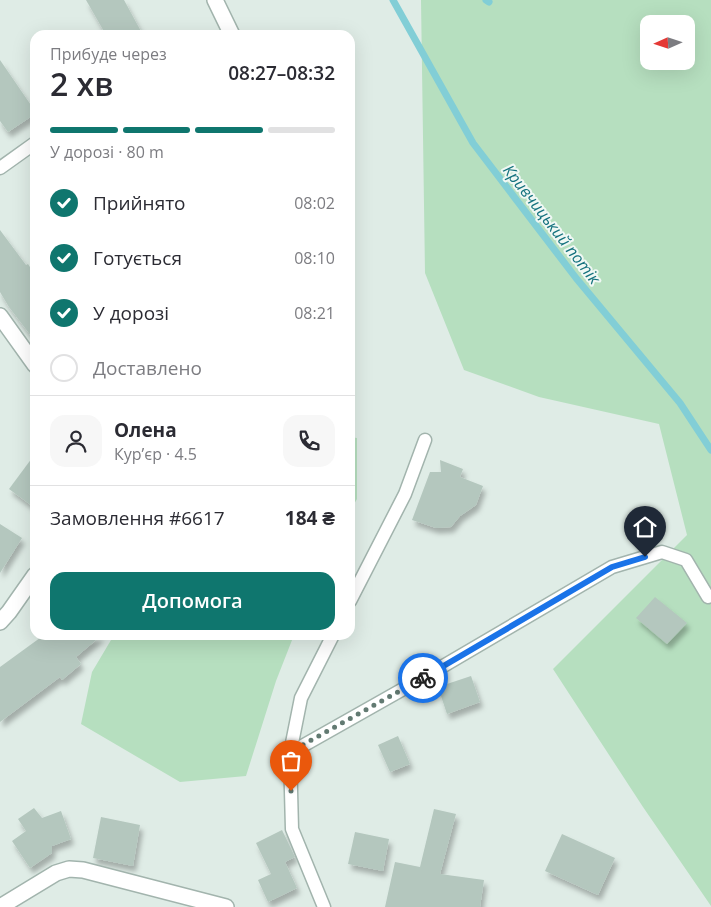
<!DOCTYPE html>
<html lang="uk">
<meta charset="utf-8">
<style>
body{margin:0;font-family:"Open Sans",sans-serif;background:#f7f7f7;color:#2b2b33;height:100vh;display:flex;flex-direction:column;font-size:19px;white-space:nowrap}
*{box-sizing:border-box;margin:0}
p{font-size:16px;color:#7c7c81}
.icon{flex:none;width:28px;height:28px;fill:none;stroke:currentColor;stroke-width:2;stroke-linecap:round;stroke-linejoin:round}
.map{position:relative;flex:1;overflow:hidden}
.details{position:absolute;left:30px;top:30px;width:325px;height:610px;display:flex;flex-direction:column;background:#fff;border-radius:15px;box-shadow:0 5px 20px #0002}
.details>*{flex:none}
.needle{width:32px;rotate:267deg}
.controls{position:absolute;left:640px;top:15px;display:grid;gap:10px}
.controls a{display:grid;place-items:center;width:55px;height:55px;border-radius:10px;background:#fff;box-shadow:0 5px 20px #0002;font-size:25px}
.pin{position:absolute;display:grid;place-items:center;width:42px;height:42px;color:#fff;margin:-51px -21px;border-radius:50% 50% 50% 0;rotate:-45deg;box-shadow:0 0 5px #0007}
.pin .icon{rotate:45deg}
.courier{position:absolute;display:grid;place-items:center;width:50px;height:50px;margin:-25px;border:4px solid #1a73e8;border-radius:50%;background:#fff;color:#222;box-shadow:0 1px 6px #0007}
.headline em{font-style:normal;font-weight:600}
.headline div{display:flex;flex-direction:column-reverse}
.headline{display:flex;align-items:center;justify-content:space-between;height:85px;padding:0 20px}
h1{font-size:32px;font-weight:600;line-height:38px}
.bar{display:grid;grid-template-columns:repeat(4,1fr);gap:8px 5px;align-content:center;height:60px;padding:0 20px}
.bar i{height:6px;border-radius:4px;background:#e1e1e2}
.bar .selected{background:#0f766e}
.bar p{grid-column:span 4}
.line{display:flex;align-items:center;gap:12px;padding:0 20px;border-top:1px solid #e1e1e2}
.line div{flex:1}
.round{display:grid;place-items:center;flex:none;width:52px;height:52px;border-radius:15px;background:#f7f7f7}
ol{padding:0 20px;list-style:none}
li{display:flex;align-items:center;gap:15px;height:55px}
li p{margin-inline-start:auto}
li .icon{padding:5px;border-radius:50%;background:#0f766e;color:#fff;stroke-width:4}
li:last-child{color:#7c7c81}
li i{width:28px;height:28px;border:2px solid #e1e1e2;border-radius:50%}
.button{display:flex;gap:10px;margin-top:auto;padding:10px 20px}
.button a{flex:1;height:58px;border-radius:15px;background:#0f766e;color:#fff;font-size:20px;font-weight:600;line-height:58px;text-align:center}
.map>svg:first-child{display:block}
.green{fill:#b6dfbf;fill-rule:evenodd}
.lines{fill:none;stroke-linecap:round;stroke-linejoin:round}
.stream{stroke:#82ced6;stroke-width:7}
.building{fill:#b4c7be;filter:url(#shadow)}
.lane-casing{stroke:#a2b4ad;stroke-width:15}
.street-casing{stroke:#a2b4ad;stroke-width:18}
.lane{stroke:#fff;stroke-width:12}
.street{stroke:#fff;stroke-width:15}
.done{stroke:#627a72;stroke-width:5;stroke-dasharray:0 9}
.route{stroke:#1a73e8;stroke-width:6}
.labels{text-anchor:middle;stroke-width:4;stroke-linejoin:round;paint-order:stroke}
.water-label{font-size:16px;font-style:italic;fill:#14727e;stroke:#f0f8f4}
</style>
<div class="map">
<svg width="711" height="907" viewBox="0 0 711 907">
<defs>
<filter id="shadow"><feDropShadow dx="3" dy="5.5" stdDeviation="2.5" flood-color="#0004"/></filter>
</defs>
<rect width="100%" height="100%" fill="#dfece6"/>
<g class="green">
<path d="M421 0H711V906L643 807 553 669 687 535 659 424 539 397 464 370 425 273ZM649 24H686V61H649Z"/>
<polygon points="350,437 357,438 357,499 350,511"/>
<polygon points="114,635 294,635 276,681 246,776 180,782 81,724 92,672"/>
</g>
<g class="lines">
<g class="stream">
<polyline points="393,0 473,143 576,278 680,403 711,450"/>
<polyline points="486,0 489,2"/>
</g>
</g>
<g class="building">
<polygon points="86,0 124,0 143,35 106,35"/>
<polygon points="0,60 35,111 35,114 8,132 0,121"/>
<polygon points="0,230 26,265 28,264 35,275 35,341 9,307 0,292"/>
<polygon points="35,454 35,508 9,489"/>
<polygon points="440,460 463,469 460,477 483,486 476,505 460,516 451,527 436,528 412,520 430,472 441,472"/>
<polygon points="0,524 22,538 0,573"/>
<polygon points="655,597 687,623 667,644 636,618"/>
<polygon points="44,635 102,635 76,657 81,664 62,680 60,677 0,722 0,667"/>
<polygon points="471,676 480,702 447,714 438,687"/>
<polygon points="398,736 410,764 390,772 378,745"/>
<polygon points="34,808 42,818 61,811 71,839 52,846 52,853 30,868 12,841 26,831 18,819"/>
<polygon points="434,809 456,814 440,874 484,880 480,907 385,907 395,862 420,867"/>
<polygon points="101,817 140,825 133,866 93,858"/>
<polygon points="282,830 295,857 285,862 297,888 268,902 258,880 271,874 256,843"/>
<polygon points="355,832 389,839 383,871 348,864"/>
<polygon points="562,834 615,858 598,895 545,871"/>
</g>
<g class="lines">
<g class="lane-casing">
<g id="lane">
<polyline points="0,168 35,143"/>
<polyline points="350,601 405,494 425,440"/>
<polyline points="290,753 428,675 612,567 662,552 686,560 708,597"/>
<polyline points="324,907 292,829 290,753 301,698 333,635"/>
</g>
</g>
<g class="street-casing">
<g id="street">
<polyline points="215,0 232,35"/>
<polyline points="0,316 35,365"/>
<polyline points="0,622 9,612 35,575"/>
<polyline points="0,907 56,873 69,869 83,870 226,907"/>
</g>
</g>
<use href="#lane" class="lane"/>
<use href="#street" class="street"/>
</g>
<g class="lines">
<polyline class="done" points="291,791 290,752 423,678"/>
<polyline class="route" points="423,678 612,567 645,557"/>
</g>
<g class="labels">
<g class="water-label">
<text transform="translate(552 224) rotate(52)" y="6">Кривчицький потік</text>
</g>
</g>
</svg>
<div class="controls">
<a><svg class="needle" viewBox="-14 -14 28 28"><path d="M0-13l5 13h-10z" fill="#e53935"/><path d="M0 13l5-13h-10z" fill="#7c7c81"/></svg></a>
</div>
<div class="pin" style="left:291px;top:791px;background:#ea580c"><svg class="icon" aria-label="bag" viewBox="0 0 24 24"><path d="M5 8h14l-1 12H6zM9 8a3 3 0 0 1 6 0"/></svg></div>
<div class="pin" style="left:645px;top:557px;background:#1f2937"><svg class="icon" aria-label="home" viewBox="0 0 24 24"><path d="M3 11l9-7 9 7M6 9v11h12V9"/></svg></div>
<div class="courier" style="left:423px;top:678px"><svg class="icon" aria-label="bike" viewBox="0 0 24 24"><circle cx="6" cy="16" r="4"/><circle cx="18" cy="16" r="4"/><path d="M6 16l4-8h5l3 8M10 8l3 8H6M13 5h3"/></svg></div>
<section class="details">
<div class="headline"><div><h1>2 хв</h1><p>Прибуде через</p></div><em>08:27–08:32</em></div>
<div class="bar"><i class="selected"></i><i class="selected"></i><i class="selected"></i><i></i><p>У дорозі · 80 m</p></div>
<ol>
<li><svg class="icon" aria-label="check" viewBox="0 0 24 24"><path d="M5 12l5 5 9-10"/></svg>Прийнято<p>08:02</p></li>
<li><svg class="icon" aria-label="check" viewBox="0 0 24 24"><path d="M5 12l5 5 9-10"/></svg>Готується<p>08:10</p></li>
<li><svg class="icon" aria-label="check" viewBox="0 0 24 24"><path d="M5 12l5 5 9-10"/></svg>У дорозі<p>08:21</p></li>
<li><i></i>Доставлено</li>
</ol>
<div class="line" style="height:90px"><a class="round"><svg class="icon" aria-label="person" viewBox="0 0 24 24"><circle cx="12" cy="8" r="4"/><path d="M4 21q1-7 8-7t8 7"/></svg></a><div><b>Олена</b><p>Кур’єр · 4.5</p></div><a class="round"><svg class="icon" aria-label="phone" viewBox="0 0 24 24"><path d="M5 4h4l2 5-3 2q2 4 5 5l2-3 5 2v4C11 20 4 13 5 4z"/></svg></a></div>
<div class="line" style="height:65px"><div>Замовлення #6617</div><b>184 ₴</b></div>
<div class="button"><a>Допомога</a></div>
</section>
</div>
